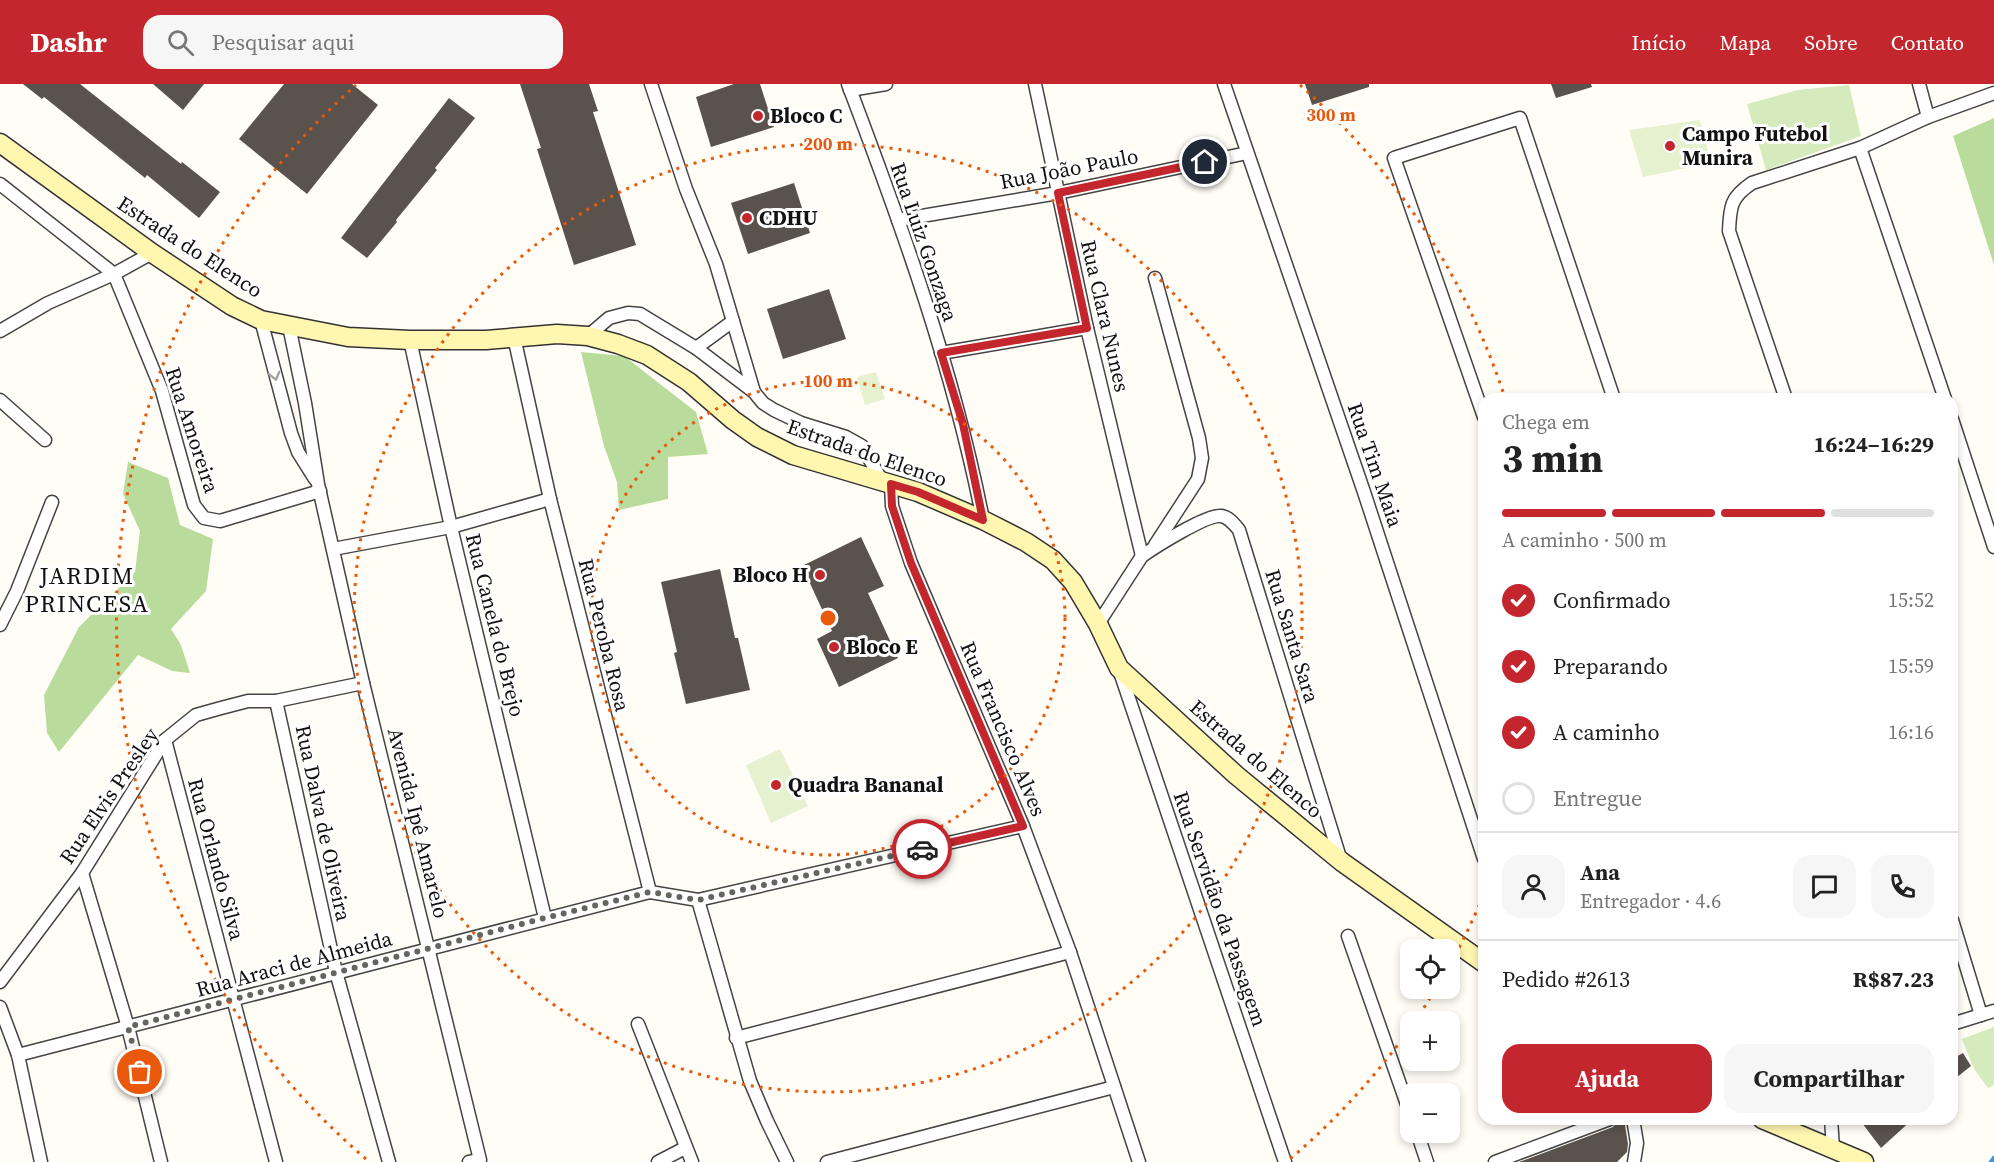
<!DOCTYPE html>
<html lang="pt">
<meta charset="utf-8">
<style>
body{margin:0;font-family:"Source Serif 4",serif;background:#f6f6f6;color:#222;height:100vh;display:flex;flex-direction:column;font-size:22px;white-space:nowrap}
*{box-sizing:border-box;margin:0}
p{font-size:20px;color:#767676}
.icon{flex:none;width:33px;height:33px;fill:none;stroke:currentColor;stroke-width:2;stroke-linecap:round;stroke-linejoin:round}
.map{position:relative;flex:1;overflow:hidden}
.details{position:absolute;left:1478px;top:309px;width:480px;height:732px;display:flex;flex-direction:column;background:#fff;border-radius:18px;box-shadow:0 3px 9px #0003}
.details>*{flex:none}
.tools{position:absolute;left:1400px;top:855px;display:grid;gap:12px}
.tools a{display:grid;place-items:center;width:60px;height:60px;border-radius:12px;background:#fff;box-shadow:0 3px 9px #0003;font-size:30px}
.pin{position:absolute;display:grid;place-items:center;width:51px;height:51px;color:#fff;margin:-26px;border:3px solid #fff;border-radius:50%;box-shadow:0 2px 6px #0007}
.courier{position:absolute;display:grid;place-items:center;width:60px;height:60px;margin:-30px;border:4px solid #c4262e;border-radius:50%;background:#fff;color:#222;box-shadow:0 2px 8px #0007}
.headline em{font-style:normal;font-weight:700}
.headline div{display:flex;flex-direction:column-reverse}
.headline{display:flex;align-items:center;justify-content:space-between;height:102px;padding:0 24px}
h1{font-size:39px;font-weight:700;line-height:45px}
.bar{display:grid;grid-template-columns:repeat(4,1fr);gap:9px 6px;align-content:center;height:72px;padding:0 24px}
.bar i{height:8px;border-radius:4px;background:#e0e0e0}
.bar .active{background:#c4262e}
.bar p{grid-column:span 4}
.line{display:flex;align-items:center;gap:15px;padding:0 24px;border-top:2px solid #e0e0e0}
.line div{flex:1}
.round{display:grid;place-items:center;flex:none;width:63px;height:63px;border-radius:18px;background:#f6f6f6}
ol{padding:0 24px;list-style:none}
li{display:flex;align-items:center;gap:18px;height:66px}
li p{margin-inline-start:auto}
li .icon{padding:6px;border-radius:50%;background:#c4262e;color:#fff;stroke-width:4}
li:last-child{color:#767676}
li i{width:33px;height:33px;border:3px solid #e0e0e0;border-radius:50%}
.action{display:flex;gap:12px;margin-top:auto;padding:12px 24px}
.action a{flex:1;height:69px;border-radius:18px;background:#c4262e;color:#fff;font-size:24px;font-weight:700;line-height:69px;text-align:center}
.action a+a{background:#f6f6f6;color:#222}
header{display:flex;align-items:center;gap:36px;box-sizing:border-box;height:84px;padding:0 30px;background:#c4262e;color:#fff}
header strong{font-size:28px}
nav{display:flex;gap:33px;margin-inline-start:auto;font-size:21px}
.search{width:420px;height:54px;background:#f6f6f6;display:flex;align-items:center;gap:15px;box-sizing:border-box;padding:0 21px;border-radius:18px;color:#767676;font-size:22px}
.map>svg:first-child{display:block}
.green{fill:#d5ebbd}
.forest{fill:#b9dc9c}
.pitch{fill:#e6f2cf}
.lines{fill:none;stroke-linecap:round;stroke-linejoin:round}
.stream{stroke:#3f96cf;stroke-width:4.5}
.building{fill:#5a524d}
.street-casing{stroke:#444;stroke-width:15}
.secondary-casing{stroke:#333;stroke-width:21}
.street{stroke:#fff;stroke-width:12}
.secondary{stroke:#fff6b0;stroke-width:18}
.oneway{stroke:#a0a0a0}
.done{stroke:#646461;stroke-width:6;stroke-dasharray:0 10.8}
.route{stroke:#c4262e;stroke-width:8}
.ring{fill:none;stroke:#e8590c;stroke-width:3;stroke-dasharray:3 6}
.poi-dot{fill:#c4262e;stroke:#fff;stroke-width:2}
.labels{text-anchor:middle;stroke-width:6;stroke-linejoin:round;paint-order:stroke}
.poi-label{font-size:21px;font-weight:bold;fill:#111;stroke:#fff;text-anchor:start}
.street-label{font-size:21px;fill:#111;stroke:#fff}
.quarter-label{font-size:24px;letter-spacing:1.5px;fill:#111;stroke:#fff}
.centre{fill:#e8590c;stroke:#fff;stroke-width:3}
.ring-label{font-size:18px;text-anchor:middle;font-weight:bold;fill:#e8590c;stroke:#fff;stroke-width:6;stroke-linejoin:round;paint-order:stroke}
</style>
<header>
<strong>Dashr</strong>
<div class="search"><svg class="icon" aria-label="search" viewBox="0 0 24 24"><circle cx="10" cy="10" r="6"/><path d="M15 15l6 6"/></svg>Pesquisar aqui</div>
<nav><a>Início</a><a>Mapa</a><a>Sobre</a><a>Contato</a></nav>
</header>
<div class="map">
<svg width="1994" height="1078" viewBox="0 0 1994 1078">
<rect width="100%" height="100%" fill="#fffdf5"/>
<g class="green">
<polygon points="1849,1 1861,52 1766,86 1747,20 1798,6"/>
<polygon points="1994,943 1994,1001 1988,1004 1974,985 1962,955"/>
</g>
<g class="forest">
<polygon points="1994,34 1994,181 1953,52"/>
<polygon points="581,268 624,272 696,328 708,370 668,373 668,415 619,426 617,398 604,362"/>
<polygon points="128,378 168,394 180,441 213,455 206,507 171,545 181,561 190,589 172,587 138,571 59,668 47,649 44,611 79,543 135,488 140,447 123,410"/>
</g>
<g class="pitch">
<polygon points="1700,36 1711,79 1643,93 1629,46"/>
<polygon points="876,288 885,315 865,321 857,293"/>
<polygon points="780,665 808,722 771,739 746,681"/>
</g>
<g class="lines">
<polyline class="stream" points="1991,1078 1994,1074"/>
</g>
<g class="building">
<polygon points="23,0 80,0 181,80 182,78 220,108 199,134 147,91 145,94 44,13 42,15"/>
<polygon points="153,0 204,0 183,26"/>
<polygon points="284,0 352,0 378,21 307,110 239,55"/>
<polygon points="520,0 589,0 598,27 593,28 636,161 574,181 537,65 541,64"/>
<polygon points="734,0 760,0 774,43 711,63 696,13"/>
<polygon points="1305,0 1369,0 1369,3 1312,21"/>
<polygon points="1551,0 1591,0 1592,3 1556,14"/>
<polygon points="449,14 475,34 435,84 437,86 396,136 397,138 367,174 341,154"/>
<polygon points="794,99 810,149 748,170 731,119"/>
<polygon points="829,205 846,255 783,275 767,225"/>
<polygon points="861,453 884,502 868,509 898,574 839,603 817,555 832,547 802,482"/>
<polygon points="720,485 735,554 738,554 750,606 686,620 674,569 677,568 661,498"/>
<polygon points="1963,969 1971,982 1952,997 1952,975"/>
<polygon points="1624,1035 1628,1060 1627,1068 1617,1078 1519,1078 1613,1043 1618,1037"/>
<polygon points="1859,1035 1913,1035 1881,1064"/>
</g>
<g class="lines">
<g class="street-casing">
<g id="street">
<polyline points="651,0 686,105 716,180 754,308"/>
<path d="M848 0C902 142 954 287 983 436"/>
<polyline points="1035,0 1087,244 1142,472"/>
<polyline points="1224,0 1364,408 1484,775"/>
<polyline points="1919,0 1928,33"/>
<polyline points="850,6 886,0"/>
<polyline points="1860,64 1945,315"/>
<polyline points="0,100 114,190 162,307 194,421 204,434 220,437 320,407"/>
<polyline points="898,136 1058,109 1247,69"/>
<polyline points="1155,194 1199,354 1202,374 1198,395 1155,461"/>
<polyline points="261,236 291,349 298,368 315,395"/>
<polyline points="289,242 305,319 318,400 363,599 480,1076 469,1078"/>
<polyline points="0,247 48,219 114,190 152,169"/>
<polyline points="588,252 609,234 628,229 640,230 696,264 754,308 763,319 774,326 801,339 846,353 862,362 882,397"/>
<polyline points="514,253 550,415 650,808 698,816 1023,742"/>
<polyline points="410,256 451,443 545,834"/>
<polyline points="696,264 733,237"/>
<polyline points="941,269 1087,244"/>
<path d="M1786 315 1729 147C1730 122 1731 113 1752 99L1860 64 1928 33 1994 9"/>
<polyline points="0,316 45,356"/>
<polyline points="1484,333 1394,74 1520,34 1614,315"/>
<polyline points="1952,335 1994,463"/>
<polyline points="891,400 892,422 911,479 1023,742 1070,868 1139,1078"/>
<polyline points="333,465 451,443 550,415"/>
<path d="M1098 540 1142 472C1155 463 1207 430 1221 432 1229 433 1234 440 1239 446L1341 777"/>
<polyline points="0,541 17,507 52,418"/>
<polyline points="1119,585 1285,1078"/>
<polyline points="276,617 336,888 389,1078"/>
<polyline points="165,656 276,1078"/>
<polyline points="82,789 128,943 161,1078"/>
<polyline points="698,816 750,997 767,1037 787,1078"/>
<polyline points="1952,836 1981,931"/>
<polyline points="1348,852 1410,1029"/>
<polyline points="0,898 82,789 165,656 196,631 221,624 248,617 276,617 363,599"/>
<polyline points="0,923 18,971 41,1078"/>
<polyline points="638,940 692,1078"/>
<polyline points="1952,940 1994,927"/>
<polyline points="736,954 1070,868"/>
<polyline points="18,971 650,808"/>
<polyline points="1633,1035 1637,1059 1634,1078"/>
<polyline points="1831,1035 1833,1064"/>
<polyline points="1417,1048 1427,1078"/>
<polyline points="658,1078 685,1064"/>
<polyline points="827,1078 1114,1003"/>
<polyline points="1495,1078 1610,1035"/>
</g>
</g>
<g class="secondary-casing">
<g id="secondary">
<polyline points="0,59 152,169 232,222 261,236 348,253 410,256 486,256 557,250 588,252 618,260 647,271 689,298 733,336 757,353 793,371 918,408 983,436 1026,458 1053,476 1073,498 1098,540 1119,584 1236,691 1342,778 1484,879"/>
<polyline points="1762,1035 1864,1078"/>
</g>
</g>
<use href="#street" class="street"/>
<use href="#secondary" class="secondary"/>
</g>
<defs><path id="oneway-chevron" d="M-2-3.5L2.5 0L-2 3.5" fill="none" stroke-width="1.6" stroke-linecap="round" stroke-linejoin="round" transform="scale(1.5)"/></defs>
<use class="oneway" href="#oneway-chevron" transform="translate(275 292) rotate(76)"/>
<g class="lines">
<polyline class="done" points="140,988 128,943 545,834 650,808 698,816 922,765"/>
<polyline class="route" points="922,765 1023,742 911,479 892,422 891,400 918,408 983,436 963,340 941,269 1087,244 1058,109 1205,78"/>
</g>
<g class="ring">
<circle cx="828" cy="534" r="237"/>
<circle cx="828" cy="534" r="474"/>
<path d="M1483 812A712 712 0 0 1 1451 879M1435 906A712 712 0 0 1 1415 937M1408 947A712 712 0 0 1 1290 1075M366 1075A712 712 0 0 1 356 1M1300 1A712 712 0 0 1 1505 314"/>
</g>
<g class="poi-dot">
<circle cx="758" cy="32" r="6"/>
<circle cx="1670" cy="62" r="6"/>
<circle cx="747" cy="134" r="6"/>
<circle cx="820" cy="491" r="6"/>
<circle cx="834" cy="563" r="6"/>
<circle cx="776" cy="701" r="6"/>
</g>
<g class="labels">
<g class="poi-label">
<text x="770" y="39">Bloco C</text>
<text x="1682" y="57">Campo Futebol<tspan x="1682" dy="24">Munira</tspan></text>
<text x="759" y="141">CDHU</text>
<text x="808" y="498" text-anchor="end">Bloco H</text>
<text x="846" y="570">Bloco E</text>
<text x="788" y="708">Quadra Bananal</text>
</g>
<g class="street-label">
<text transform="translate(1069 85) rotate(-11)" y="7">Rua João Paulo</text>
<text transform="translate(924 158) rotate(71)" y="7">Rua Luiz Gonzaga</text>
<text transform="translate(190 163) rotate(33)" y="7">Estrada do Elenco</text>
<text transform="translate(1105 232) rotate(77)" y="7">Rua Clara Nunes</text>
<text transform="translate(192 346) rotate(72)" y="7">Rua Amoreira</text>
<text transform="translate(867 369) rotate(19)" y="7">Estrada do Elenco</text>
<text transform="translate(1375 381) rotate(71)" y="7">Rua Tim Maia</text>
<text transform="translate(495 541) rotate(76)" y="7">Rua Canela do Brejo</text>
<text transform="translate(604 551) rotate(76)" y="7">Rua Peroba Rosa</text>
<text transform="translate(1292 552) rotate(73)" y="7">Rua Santa Sara</text>
<text transform="translate(1003 645) rotate(67)" y="7">Rua Francisco Alves</text>
<text transform="translate(1256 675) rotate(41)" y="7">Estrada do Elenco</text>
<text transform="translate(109 712) rotate(-56)" y="7">Rua Elvis Presley</text>
<text transform="translate(323 739) rotate(78)" y="7">Rua Dalva de Oliveira</text>
<text transform="translate(418 739) rotate(76)" y="7">Avenida Ipê Amarelo</text>
<text transform="translate(216 775) rotate(75)" y="7">Rua Orlando Silva</text>
<text transform="translate(1220 825) rotate(71)" y="7">Rua Servidão da Passagem</text>
<text transform="translate(294 880) rotate(-15)" y="7">Rua Araci de Almeida</text>
</g>
<g class="quarter-label">
<text x="87" y="500">JARDIM<tspan x="87" dy="28">PRINCESA</tspan></text>
</g>
</g>
<circle cx="828" cy="534" r="9" class="centre"/>
<g class="ring-label">
<text x="1331" y="37">300 m</text>
<text x="828" y="66">200 m</text>
<text x="828" y="303">100 m</text>
</g>
</svg>
<div class="tools">
<a><svg class="icon" aria-label="locate" viewBox="0 0 24 24"><circle cx="12" cy="12" r="6"/><path d="M12 2v4M12 18v4M2 12h4M18 12h4"/></svg></a>
<a>+</a>
<a>−</a>
</div>
<div class="pin" style="left:140px;top:988px;background:#ea580c"><svg class="icon" aria-label="bag" viewBox="0 0 24 24"><path d="M5 8h14l-1 12H6zM9 8a3 3 0 0 1 6 0"/></svg></div>
<div class="pin" style="left:1205px;top:78px;background:#1f2937"><svg class="icon" aria-label="home" viewBox="0 0 24 24"><path d="M3 11l9-7 9 7M6 9v11h12V9"/></svg></div>
<div class="courier" style="left:922px;top:765px"><svg class="icon" aria-label="car" viewBox="0 0 24 24"><path d="M5 17H2v-5l4-1 3-4h7l3 4 3 1v5h-3M9 17h6M6 11h13"/><circle cx="7" cy="17" r="2"/><circle cx="17" cy="17" r="2"/></svg></div>
<section class="details">
<div class="headline"><div><h1>3 min</h1><p>Chega em</p></div><em>16:24–16:29</em></div>
<div class="bar"><i class="active"></i><i class="active"></i><i class="active"></i><i></i><p>A caminho · 500 m</p></div>
<ol>
<li><svg class="icon" aria-label="check" viewBox="0 0 24 24"><path d="M5 12l5 5 9-10"/></svg>Confirmado<p>15:52</p></li>
<li><svg class="icon" aria-label="check" viewBox="0 0 24 24"><path d="M5 12l5 5 9-10"/></svg>Preparando<p>15:59</p></li>
<li><svg class="icon" aria-label="check" viewBox="0 0 24 24"><path d="M5 12l5 5 9-10"/></svg>A caminho<p>16:16</p></li>
<li><i></i>Entregue</li>
</ol>
<div class="line" style="height:108px"><a class="round"><svg class="icon" aria-label="person" viewBox="0 0 24 24"><circle cx="12" cy="8" r="4"/><path d="M4 21q1-7 8-7t8 7"/></svg></a><div><b>Ana</b><p>Entregador · 4.6</p></div><a class="round"><svg class="icon" aria-label="chat" viewBox="0 0 24 24"><path d="M4 5h16v11H9l-5 4z"/></svg></a><a class="round"><svg class="icon" aria-label="phone" viewBox="0 0 24 24"><path d="M5 4h4l2 5-3 2q2 4 5 5l2-3 5 2v4C11 20 4 13 5 4z"/></svg></a></div>
<div class="line" style="height:78px"><div>Pedido #2613</div><b>R$87.23</b></div>
<div class="action"><a>Ajuda</a><a>Compartilhar</a></div>
</section>
</div>
